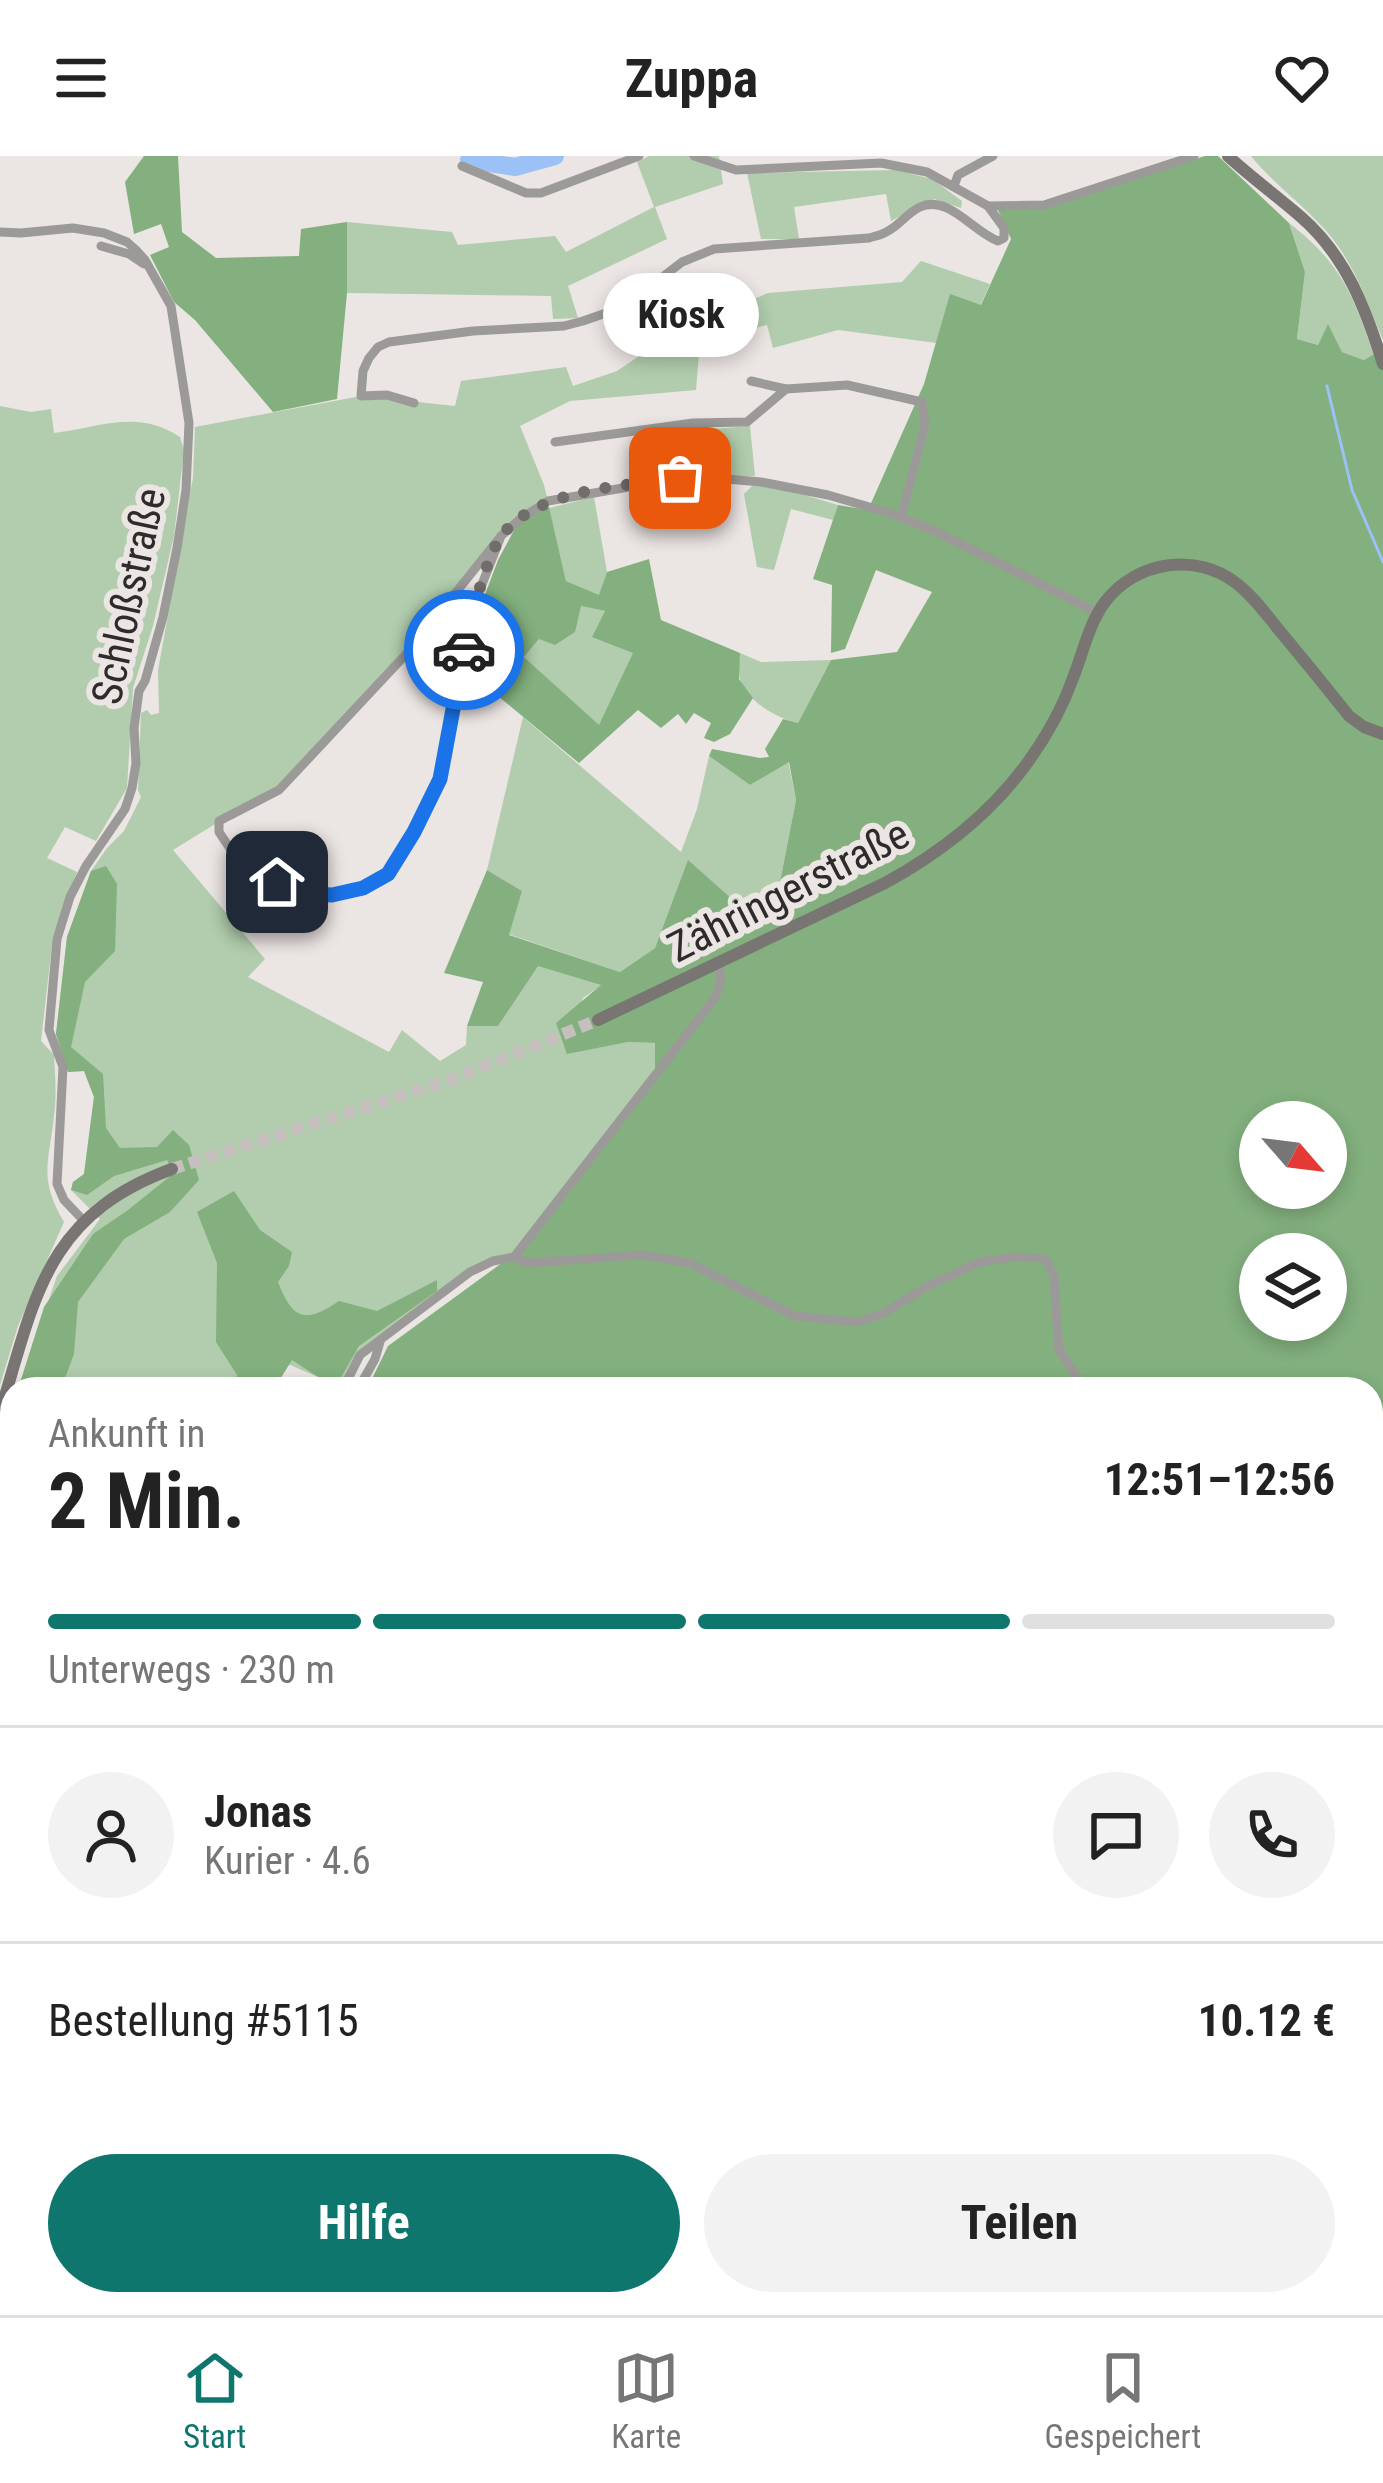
<!DOCTYPE html>
<html lang="de">
<meta charset="utf-8">
<style>
body{margin:0;font-family:"Roboto Condensed",sans-serif;background:#f2f2f2;color:#222;height:100vh;display:flex;flex-direction:column;font-size:45px;white-space:nowrap}
*{box-sizing:border-box;margin:0}
p{font-size:39px;color:#767676}
.icon{flex:none;width:66px;height:66px;fill:none;stroke:currentColor;stroke-width:2;stroke-linecap:round;stroke-linejoin:round}
.map{position:relative;flex:1;overflow:hidden}
.sheet{position:absolute;left:0px;top:1221px;width:1383px;height:939px;display:flex;flex-direction:column;background:#fff;border-radius:36px 36px 0 0;box-shadow:0 6px 18px #0003}
.sheet>*{flex:none}
.needle{width:78px;rotate:118deg}
.controls{position:absolute;left:1239px;top:945px;display:grid;gap:24px}
.controls a{display:grid;place-items:center;width:108px;height:108px;border-radius:50%;background:#fff;box-shadow:0 6px 18px #0003;font-size:60px}
.pin{position:absolute;display:grid;place-items:center;width:102px;height:102px;color:#fff;margin:-51px;border-radius:24px;box-shadow:0 6px 18px #0006}
.courier{position:absolute;display:grid;place-items:center;width:120px;height:120px;margin:-60px;border:9px solid #1a73e8;border-radius:50%;background:#fff;color:#222;box-shadow:0 3px 15px #0007}
.bubble{position:absolute;height:84px;border-radius:42px;background:#fff;box-shadow:0 6px 18px #0003;font-size:39px;font-weight:700;line-height:84px;text-align:center}
.summary em{font-style:normal;font-weight:700}
.summary div{display:flex;flex-direction:column-reverse}
.summary{display:flex;align-items:center;justify-content:space-between;height:204px;padding:0 48px}
h1{font-size:78px;font-weight:700;line-height:90px}
.bar{display:grid;grid-template-columns:repeat(4,1fr);gap:18px 12px;align-content:center;height:144px;padding:0 48px}
.bar i{height:15px;border-radius:9px;background:#e0e0e0}
.bar .active{background:#0f766e}
.bar p{grid-column:span 4}
.line{display:flex;align-items:center;gap:30px;padding:0 48px;border-top:3px solid #e0e0e0}
.line div{flex:1}
.round{display:grid;place-items:center;flex:none;width:126px;height:126px;border-radius:63px;background:#f2f2f2}
.primary-button{display:flex;gap:24px;margin-top:auto;padding:24px 48px}
.primary-button a{flex:1;height:138px;border-radius:72px;background:#0f766e;color:#fff;font-size:48px;font-weight:700;line-height:138px;text-align:center}
.primary-button a+a{background:#f2f2f2;color:#222}
header{display:flex;justify-content:space-between;align-items:center;height:156px;padding:0 48px;background:#fff;font-size:54px;font-weight:700}
.tabs{display:flex;justify-content:space-around;align-items:center;height:168px;border-top:3px solid #e0e0e0;background:#fff;font-size:33px;color:#767676}
.tabs a{display:grid;justify-items:center;gap:6px}
.tabs .active{color:#0f766e}
.map>svg:first-child{display:block}
.green{fill:#b1cdad}
.forest{fill:#83b07e;fill-rule:evenodd}
.lines{fill:none;stroke-linecap:round;stroke-linejoin:round}
.stream{stroke:#9bc1f6;stroke-width:3}
.river{stroke:#9bc1f6;stroke-width:18}
.secondary-tunnel{stroke:#c5c0be;stroke-width:12;stroke-dasharray:12 6;stroke-linecap:butt}
.minor{stroke:#9c9a98;stroke-width:9}
.secondary{stroke:#787573;stroke-width:12}
.done{stroke:#706d6b;stroke-width:12;stroke-dasharray:0 21.6}
.route{stroke:#1a73e8;stroke-width:15}
.labels{text-anchor:middle;stroke-width:12;stroke-linejoin:round;paint-order:stroke}
.street-label{font-size:42px;fill:#2e2c2b;stroke:#ebe5e3}
</style>
<header><svg class="icon" aria-label="menu" viewBox="0 0 24 24"><path d="M4 6h16M4 12h16M4 18h16"/></svg>Zuppa<svg class="icon" aria-label="heart" viewBox="0 0 24 24"><path d="M12 20l-8-8c-3-5 5-10 8-4 3-6 11-1 8 4z"/></svg></header>
<div class="map">
<svg width="1383" height="2159" viewBox="0 0 1383 2159">
<rect width="100%" height="100%" fill="#ebe5e3"/>
<g class="green">
<polygon points="649,0 719,0 723,28 655,51 667,83 568,130 578,162 553,163 551,140 347,137 347,66 452,76 458,89 555,80 566,96 654,51 637,6"/>
<path d="M1251 0H1383V184C1368 149 1356 112 1332 82 1308 52 1275 30 1251 0Z"/>
<polygon points="896,14 932,23 962,45 961,52 934,43 891,65 886,38 794,51 799,83 761,83 747,17"/>
<path d="M1289 67C1341 107 1353 139 1374 199L1364 204 1342 196 1328 169 1318 189 1297 183 1305 116Z"/>
<polygon points="921,105 990,128 980,150 937,187 838,174 773,192 767,169 700,185 696,234 570,245 520,270 544,329 548,345 520,363 410,494 279,634 220,665 173,694 265,803 248,821 389,896 402,874 440,905 466,889 467,870 498,870 537,809 602,829 583,842 567,897 628,886 656,887 655,912 514,1101 470,1116 360,1199 343,1232 272,1201 261,1233 18,1233 57,1120 100,1063 71,1034 73,1026 84,1018 94,941 84,915 68,916 56,878 67,781 91,715 107,692 124,675 141,641 138,634 141,557 147,554 151,559 159,557 158,514 193,322 195,271 361,240 455,250 461,225 566,211 573,230 617,215 676,175 768,137 902,126"/>
<path d="M0 250 31 256 51 253 54 277C102 271 137 253 180 281L184 294 174 380 153 470 133 532 127 632 96 685 65 671 47 702 77 716 53 780 41 885 54 899C55 919 57 940 54 960 49 1006 38 1022 64 1066L18 1170 0 1229Z"/>
<polygon points="750,270 755,320 711,320 711,273"/>
<polygon points="753,329 795,336 838,349 833,364 791,353 774,414 757,411 744,338"/>
<polygon points="594,341 607,416 600,440 566,425 549,352"/>
<polygon points="581,450 605,455 593,480 634,497 599,570 524,501 539,483"/>
<path d="M740 497 761 506 831 504 798 567C776 562 742 543 739 518 738 511 740 504 740 497Z"/>
<polygon points="523,561 681,696 697,653 709,600 750,629 788,605 796,644 780,726 749,759 688,705 655,792 620,816 508,778 522,735 487,714"/>
</g>
<g class="forest">
<polygon points="144,0 178,0 182,76 216,102 299,100 301,73 347,66 347,137 337,243 273,256 195,164 174,146 150,99 169,91 161,68 134,78 125,26"/>
<path d="M1205 0H1218L1289 67 1305 116 1297 183 1318 189 1328 168 1342 196 1364 204 1383 193V2159H0V2101L2 2099 0 2096V1454L12 1456V2148H1371V1233H367L388 1190 521 1093 655 920V887L628 886 567 898 556 867 601 829 538 810 498 870H467L483 826 444 817 487 714 522 735 509 779 620 816 655 792 688 704 750 759 780 726 796 644 789 606 750 629 709 600 712 593 760 602 769 601 765 593 783 563 798 567 831 504 897 496 932 436 876 414 845 493 831 497 832 429 813 423 838 349 868 354 924 228 950 138 981 149 1011 83 998 54 1044 51ZM1260 966H1326V1032H1260ZM1260 1098H1326V1164H1260Z"/>
<path d="M549 351 566 425 599 439 607 416 649 403 661 464 740 497 739 523 753 542 730 578 714 586 704 582 711 567 694 557 686 568 678 558 661 572 638 554 579 607 498 540 484 516 472 511 480 452 498 404 520 363ZM581 450 605 455 592 481 633 497 599 569 524 501 539 483 555 489 575 476Z"/>
<polygon points="106,710 117,728 115,795 85,826 71,891 103,918 106,972 120,992 157,991 173,974 189,989 199,1024 170,1056 124,1083 78,1146 74,1198 61,1233 18,1233 44,1151 93,1078 128,1054 173,1018 167,1004 114,1020 87,1039 71,1034 73,1026 84,1018 94,941 84,915 68,916 56,878 67,781 91,715"/>
<path d="M234 1035 260 1074 292 1096 289 1110 278 1126C293 1164 305 1168 339 1145L377 1155 437 1124V1135L359 1190 335 1232 292 1204 274 1233H235L237 1219 216 1186 217 1107 197 1056Z"/>
</g>
<g class="lines">
<g class="stream">
<polyline points="1327,230 1352,334 1383,406"/>
<polyline points="0,1467 12,1471"/>
<polyline points="0,1994 12,1997"/>
</g>
<polyline class="river" points="469,4 515,11 555,0"/>
<polyline class="secondary-tunnel" points="172,1013 450,924 598,864"/>
<g class="minor">
<polyline points="694,0 736,14 881,7 927,16 988,50 1044,49 1194,0"/>
<polyline points="462,10 526,37 541,37 639,0"/>
<polyline points="954,30 958,19 993,0"/>
<polyline points="0,76 21,77 73,72 104,77 127,86 136,94 145,104 171,150 189,267 186,334 177,392 163,461 145,525 139,535 134,572 136,607 132,632 125,653 86,710 70,741 57,783 49,874 63,911 57,1028 64,1044 84,1065"/>
<polyline points="101,90 129,98 144,108"/>
<polyline points="751,225 786,233 847,229 922,246 925,269 901,362"/>
<path d="M414 247 387 239 361 240 363 215 369 202 378 191 389 186 473 175 564 170 583 165 606 157 643 136 682 106 714 93 869 82C875 80 882 79 888 75 900 69 907 57 920 51 948 38 973 76 998 85L1004 82V72L988 50"/>
<polyline points="555,286 693,267 747,266 786,233"/>
<polyline points="501,380 477,441 468,475 439,623 414,676 388,718 363,732 332,739 298,737 256,713 231,694 219,676 219,665 279,634 410,494 501,380 520,363 548,345 692,320 761,326 828,339 890,357 937,376 1098,457"/>
<polyline points="514,1101 527,1107 642,1099 690,1107 795,1160 857,1166 884,1157 926,1131 979,1106 1016,1101 1042,1102 1047,1105 1054,1120 1059,1194 1085,1233"/>
<path d="M514 1101 712 846C721 832 722 824 719 808"/>
<polyline points="343,1233 360,1199 470,1116 493,1105 514,1101"/>
<polyline points="358,1233 375,1203 380,1186"/>
<polyline points="1371,1320 1383,1317"/>
<polyline points="1371,1347 1383,1343"/>
<polyline points="1371,1732 1383,1729"/>
</g>
<g class="secondary">
<path d="M1228 0C1252 22 1277 40 1301 61 1346 100 1366 153 1383 208"/>
<path d="M598 864 885 727C940 697 988 660 1025 610 1045 583 1062 553 1073 522 1083 497 1089 467 1105 446 1136 405 1196 396 1236 427 1253 440 1266 458 1279 474 1303 503 1326 531 1349 560L1364 571 1383 578"/>
<path d="M0 1257C35 1141 46 1059 172 1013"/>
</g>
</g>
<g class="lines">
<path class="done" d="M464 494C470 466 486 399 503 378 540 332 626 330 680 322"/>
<polyline class="route" points="277,726 298,737 332,739 363,732 388,718 414,676 440,623 464,494"/>
</g>
<g class="labels">
<g class="street-label">
<text transform="translate(128 440) rotate(-78)" y="15">Schloßstraße</text>
<text transform="translate(788 734) rotate(-27)" y="15">Zähringerstraße</text>
</g>
</g>
</svg>
<div class="controls">
<a><svg class="needle" viewBox="-14 -14 28 28"><path d="M0-13l5 13h-10z" fill="#e53935"/><path d="M0 13l5-13h-10z" fill="#767676"/></svg></a>
<a><svg class="icon" aria-label="layers" viewBox="0 0 24 24"><path d="M12 4l9 5-9 5-9-5zM3 14l9 5 9-5"/></svg></a>
</div>
<div class="pin" style="left:680px;top:322px;background:#ea580c"><svg class="icon" aria-label="bag" viewBox="0 0 24 24"><path d="M5 8h14l-1 12H6zM9 8a3 3 0 0 1 6 0"/></svg></div>
<div class="pin" style="left:277px;top:726px;background:#1f2937"><svg class="icon" aria-label="home" viewBox="0 0 24 24"><path d="M3 11l9-7 9 7M6 9v11h12V9"/></svg></div>
<div class="courier" style="left:464px;top:494px"><svg class="icon" aria-label="car" viewBox="0 0 24 24"><path d="M5 17H2v-5l4-1 3-4h7l3 4 3 1v5h-3M9 17h6M6 11h13"/><circle cx="7" cy="17" r="2"/><circle cx="17" cy="17" r="2"/></svg></div>
<div class="bubble" style="left:603px;top:117px;width:156px">Kiosk</div>
<section class="sheet">
<div class="summary"><div><h1>2 Min.</h1><p>Ankunft in</p></div><em>12:51–12:56</em></div>
<div class="bar"><i class="active"></i><i class="active"></i><i class="active"></i><i></i><p>Unterwegs · 230 m</p></div>
<div class="line" style="height:216px"><a class="round"><svg class="icon" aria-label="person" viewBox="0 0 24 24"><circle cx="12" cy="8" r="4"/><path d="M4 21q1-7 8-7t8 7"/></svg></a><div><b>Jonas</b><p>Kurier · 4.6</p></div><a class="round"><svg class="icon" aria-label="chat" viewBox="0 0 24 24"><path d="M4 5h16v11H9l-5 4z"/></svg></a><a class="round"><svg class="icon" aria-label="phone" viewBox="0 0 24 24"><path d="M5 4h4l2 5-3 2q2 4 5 5l2-3 5 2v4C11 20 4 13 5 4z"/></svg></a></div>
<div class="line" style="height:156px"><div>Bestellung #5115</div><b>10.12 €</b></div>
<div class="primary-button"><a>Hilfe</a><a>Teilen</a></div>
</section>
</div>
<nav class="tabs">
<a class="active"><svg class="icon" aria-label="home" viewBox="0 0 24 24"><path d="M3 11l9-7 9 7M6 9v11h12V9"/></svg>Start</a>
<a><svg class="icon" aria-label="map" viewBox="0 0 24 24"><path d="M3 6l6-2 6 2 6-2v14l-6 2-6-2-6 2zM9 4v14M15 6v14"/></svg>Karte</a>
<a><svg class="icon" aria-label="saved" viewBox="0 0 24 24"><path d="M7 4h10v16l-5-4-5 4z"/></svg>Gespeichert</a>
</nav>
